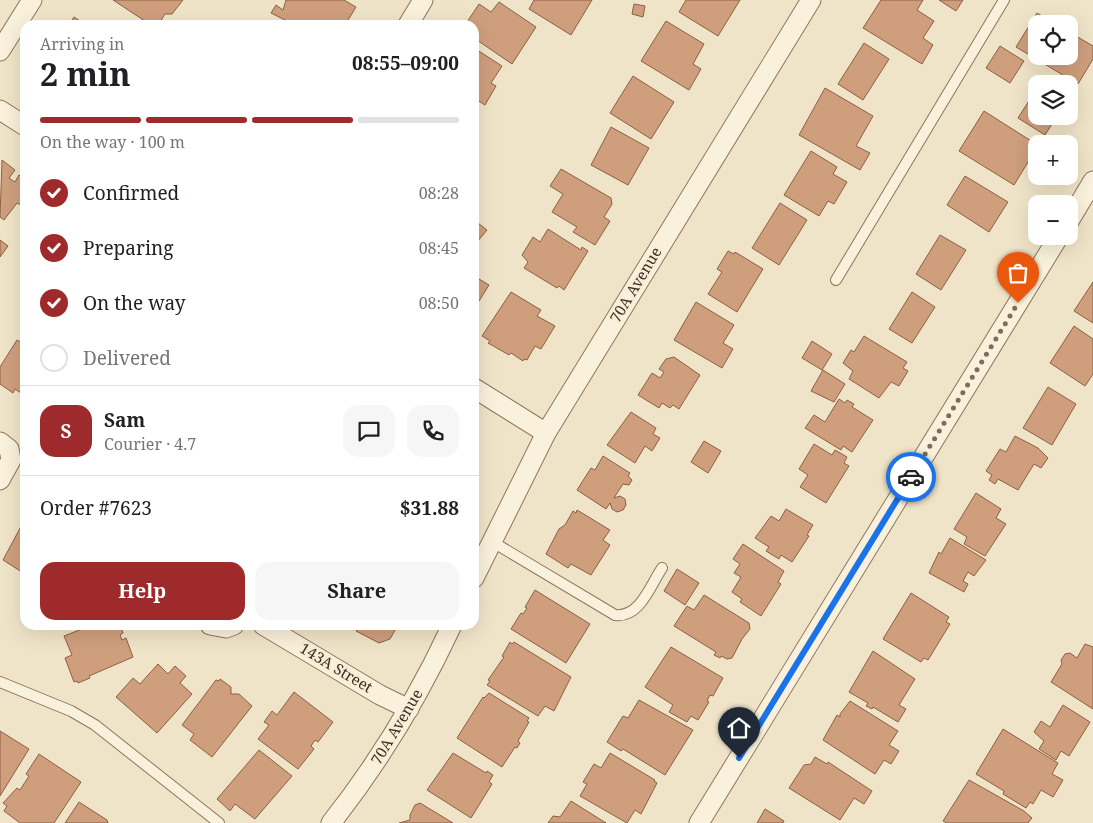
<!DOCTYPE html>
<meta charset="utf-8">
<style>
body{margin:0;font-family:"Noto Serif",serif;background:#f6f6f6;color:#202124;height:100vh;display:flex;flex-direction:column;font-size:19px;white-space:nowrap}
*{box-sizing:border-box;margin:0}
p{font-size:16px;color:#757577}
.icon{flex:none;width:28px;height:28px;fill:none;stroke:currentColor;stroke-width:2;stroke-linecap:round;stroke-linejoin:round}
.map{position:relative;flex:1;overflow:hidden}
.drawer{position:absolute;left:20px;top:20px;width:459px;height:610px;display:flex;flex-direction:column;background:#fff;border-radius:15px;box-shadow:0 5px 20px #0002}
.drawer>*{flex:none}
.controls{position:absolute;left:1028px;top:15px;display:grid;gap:10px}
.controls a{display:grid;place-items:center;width:50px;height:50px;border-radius:10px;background:#fff;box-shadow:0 5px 20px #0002;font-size:25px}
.pin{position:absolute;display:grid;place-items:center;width:42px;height:42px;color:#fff;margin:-51px -21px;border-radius:50% 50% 50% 0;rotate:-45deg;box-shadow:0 0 5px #0007}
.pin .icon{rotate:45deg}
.courier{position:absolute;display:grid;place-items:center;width:50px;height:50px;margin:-25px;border:4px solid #1a73e8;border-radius:50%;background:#fff;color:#222;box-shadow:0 1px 6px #0007}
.head em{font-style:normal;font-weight:700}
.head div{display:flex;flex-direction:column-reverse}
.head{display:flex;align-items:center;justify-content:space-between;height:85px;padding:0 20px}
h1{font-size:32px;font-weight:700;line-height:38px}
.bar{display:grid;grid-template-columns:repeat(4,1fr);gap:8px 5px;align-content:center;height:60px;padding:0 20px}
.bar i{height:6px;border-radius:4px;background:#e0e0e0}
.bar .selected{background:#9e2a2b}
.bar p{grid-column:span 4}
.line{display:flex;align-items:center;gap:12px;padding:0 20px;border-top:1px solid #e0e0e0}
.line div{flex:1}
.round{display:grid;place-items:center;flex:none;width:52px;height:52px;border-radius:15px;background:#f6f6f6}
ol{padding:0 20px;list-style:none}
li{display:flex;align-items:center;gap:15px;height:55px}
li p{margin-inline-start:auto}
li .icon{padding:5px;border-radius:50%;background:#9e2a2b;color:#fff;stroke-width:4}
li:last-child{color:#757577}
li i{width:28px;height:28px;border:2px solid #e0e0e0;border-radius:50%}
.action{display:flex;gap:10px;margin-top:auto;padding:10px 20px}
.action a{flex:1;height:58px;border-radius:15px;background:#9e2a2b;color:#fff;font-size:20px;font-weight:700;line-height:58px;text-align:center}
.action a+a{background:#f6f6f6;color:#202124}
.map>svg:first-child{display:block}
.building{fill:#cf9f7d;stroke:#8d5f41}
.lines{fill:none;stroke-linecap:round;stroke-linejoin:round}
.service-casing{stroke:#8d765c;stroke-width:12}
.minor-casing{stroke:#8d765c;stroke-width:21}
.service{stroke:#faf1dc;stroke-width:10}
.minor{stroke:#faf1dc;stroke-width:19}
.done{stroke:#7c6e5b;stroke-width:5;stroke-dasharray:0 9}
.route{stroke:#1a73e8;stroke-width:6}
.labels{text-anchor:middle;stroke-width:5;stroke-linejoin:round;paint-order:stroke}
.street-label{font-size:15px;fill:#3d2e20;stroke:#f7eed8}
</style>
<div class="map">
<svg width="1093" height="823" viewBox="0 0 1093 823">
<rect width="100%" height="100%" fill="#f0e4c8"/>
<g class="building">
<polygon points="113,0 183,0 172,14 165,14 158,25 151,25"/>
<polygon points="286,0 344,0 356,7 345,25 295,25 271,13 276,5 283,10"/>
<polygon points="534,0 592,0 571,35 529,9"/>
<polygon points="686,0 740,0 718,36 679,12"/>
<polygon points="881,0 923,0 917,10 934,21 923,38 933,45 922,64 863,28"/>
<polygon points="939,0 963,0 956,11"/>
<polygon points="499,2 536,27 512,64 474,38 474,25 465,25 479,4 491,12"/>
<polygon points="634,4 645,6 643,17 632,14"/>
<polygon points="1037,13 1055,24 1036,24 1036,56 1069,56 1069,32 1093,46 1093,59 1078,84 1016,47"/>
<polygon points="74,17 86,25 69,25"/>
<polygon points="666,21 704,44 693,64 701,69 689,90 641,61"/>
<polygon points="864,43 889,59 863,100 838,84"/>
<polygon points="1000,46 1024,61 1010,83 986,68"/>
<polygon points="474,48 502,66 491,83 496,86 485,105 474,98"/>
<polygon points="633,76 674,102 651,139 610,113"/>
<polygon points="825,88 873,116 856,146 870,153 860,170 799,135"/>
<polygon points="1036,90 1036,116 1057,116 1045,135 1018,118"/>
<polygon points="984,111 1036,144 1036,149 1014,185 959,151"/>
<polygon points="611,127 649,148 628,185 591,165"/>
<polygon points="811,151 837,167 833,174 847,182 834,204 828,201 819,216 784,195"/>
<polygon points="2,160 15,170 9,178 15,182 19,175 25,179 25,207 17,203 4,220 0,217"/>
<polygon points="561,169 611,198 612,204 604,217 610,221 595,245 573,232 577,227 552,212 563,194 550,186"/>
<polygon points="965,176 1008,202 989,232 947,205"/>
<polygon points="780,203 807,220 779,265 752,248"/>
<polygon points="478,223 487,230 477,242 474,239 474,228"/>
<polygon points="548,229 581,250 582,247 588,251 564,290 559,286 557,288 524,268 528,262 522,255 533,237 540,242"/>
<polygon points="940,235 966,250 941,290 916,274"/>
<polygon points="0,240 8,246 0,257"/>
<polygon points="728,251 734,254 735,252 763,269 737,312 708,294 722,272 717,269"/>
<polygon points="474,276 489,285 474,309"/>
<polygon points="1093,282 1093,323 1074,311"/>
<polygon points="511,292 541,310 537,316 555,326 541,349 535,346 527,360 524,359 523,361 511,353 509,355 488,343 490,341 482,336"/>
<polygon points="912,292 935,307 912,343 889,329"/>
<polygon points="696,302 734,325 723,343 733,349 722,368 674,340"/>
<polygon points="1074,326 1093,339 1093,374 1085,386 1050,363"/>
<polygon points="864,336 907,362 903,368 908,371 899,386 891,382 879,398 849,379 853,371 843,363 851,350 854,352"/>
<polygon points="17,340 25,345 24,395 15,389 13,393 0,384 0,367"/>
<polygon points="812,341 832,354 822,370 802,358"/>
<polygon points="674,357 700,375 679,409 673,405 670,408 662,403 659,408 638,395 652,373 660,378 664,372 659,369 666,359"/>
<polygon points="823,370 845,384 834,402 811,391"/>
<polygon points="1048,387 1076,404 1052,445 1023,428"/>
<polygon points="839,399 845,403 847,400 854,404 852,407 873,420 852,452 843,446 841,450 805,428 814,415 825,422"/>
<polygon points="631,412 656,428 653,434 660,438 652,451 645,446 635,463 607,445"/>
<polygon points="1015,436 1038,448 1048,458 1041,468 1034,464 1018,490 998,479 995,484 989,480 992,475 986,471 1000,449 1006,452"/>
<polygon points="704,441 721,451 708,473 691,462"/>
<polygon points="814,444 832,455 835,450 847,457 844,463 849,466 826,503 800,487 808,475 799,469"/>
<polygon points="603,456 630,473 628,476 632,480 629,485 623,484 614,498 620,496 625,499 626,505 623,510 617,512 612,509 610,503 606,509 577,490 591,468 595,470"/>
<polygon points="976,493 1001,509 996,518 1006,524 985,556 964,544 967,537 954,529"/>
<polygon points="786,509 813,525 807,535 809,536 792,562 781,555 779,559 766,551 769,547 755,538 771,516 779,521"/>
<polygon points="577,510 610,530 603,540 610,545 591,575 571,564 568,568 546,554 559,529 565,525 573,511 576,513"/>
<polygon points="25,519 25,574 3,560"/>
<polygon points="950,538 986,560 974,576 968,572 963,581 968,584 964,592 929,573 939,552 941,554"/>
<polygon points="743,544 784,571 778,582 781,584 761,616 740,602 742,599 732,592 741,577 734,573 740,564 733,559"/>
<polygon points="677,569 699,583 685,605 664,591"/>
<polygon points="535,590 590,624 566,663 511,629 521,613 523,614 527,608 525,607"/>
<polygon points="911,593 949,617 946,622 950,624 928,660 924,658 921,662 883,639"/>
<polygon points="704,595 749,623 750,629 742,639 732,658 727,659 721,656 720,658 714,655 716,652 674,626 687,606 694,610"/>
<polygon points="92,625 120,625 123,633 120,635 122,640 126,638 133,657 89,676 90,678 78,683 77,681 74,682 65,658 72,655 64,636"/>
<polygon points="360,625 398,625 390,639 379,643 356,631"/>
<polygon points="510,642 512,644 514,642 571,677 554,711 545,706 538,716 487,685 490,681 488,680 504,657 502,656"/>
<polygon points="1085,644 1093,647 1093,709 1051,682 1062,664 1061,660 1065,654 1070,653 1077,658"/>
<polygon points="671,647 723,678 713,696 710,695 707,701 709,702 698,720 691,716 687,722 669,712 673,705 645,687"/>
<polygon points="873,651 915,679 899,705 906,709 898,722 873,707 872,709 866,706 868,703 849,692"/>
<polygon points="158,664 168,674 175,666 186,676 180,683 192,694 157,733 116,697 133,678 140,684"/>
<polygon points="220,679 231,687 231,694 239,694 252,706 212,757 190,740 194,734 182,725 216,680 219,681"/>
<polygon points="294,692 333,722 318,742 315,740 311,746 314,749 298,769 258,739 269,725 264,722 272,711 277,715"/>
<polygon points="489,693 529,718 527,721 529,722 518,741 520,743 517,748 515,747 502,767 457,738 483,697 484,698"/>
<polygon points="639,700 693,730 665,775 623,749 621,751 607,742 623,716 628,718"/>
<polygon points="850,701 898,731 889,745 899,751 891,764 884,760 875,774 823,740 837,715 840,717 840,714"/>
<polygon points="1063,705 1090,722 1069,756 1061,751 1056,760 1039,749 1044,741 1034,732 1041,721 1050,727"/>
<polygon points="1003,729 1058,763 1052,774 1063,780 1053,797 1041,790 1033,804 1030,802 1026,808 1003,794 1004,791 976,774"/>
<polygon points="0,731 29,749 0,796"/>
<polygon points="259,750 292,776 255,819 235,804 230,811 217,799"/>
<polygon points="453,753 486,773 487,771 493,775 489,782 492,784 471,818 427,790"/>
<polygon points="610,753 655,780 654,781 657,783 641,814 635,810 627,823 580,796 587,784 583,782 594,764 601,768"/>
<polygon points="39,754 81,782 54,823 20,823 4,811 7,806 3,803 17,788 20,790 29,776 26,774"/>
<polygon points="815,757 827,764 828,762 872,791 864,804 854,798 840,820 789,788 804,765 811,764"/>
<polygon points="969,780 1024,811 1032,818 1028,823 947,823 943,821"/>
<polygon points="571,801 606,823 548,823 553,816 560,817"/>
<polygon points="79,802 107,820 108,823 65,823"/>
<polygon points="420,803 453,823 399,823 410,820 410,815 415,805"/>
<polygon points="765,809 784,821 783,823 757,823"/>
</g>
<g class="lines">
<g class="service-casing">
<g id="service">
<polyline points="836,280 1004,0"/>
<path d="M491 541 615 615C640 618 650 586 662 568"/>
<polyline points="0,682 71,711 95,725 219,823"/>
</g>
</g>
<g class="minor-casing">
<g id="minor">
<polyline points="408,25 423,0"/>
<polyline points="0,51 32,0"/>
<polyline points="0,110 25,126"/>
<polyline points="1069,221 1093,181"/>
<polyline points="474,388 546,433"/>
<polyline points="0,442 9,449 11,460 0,480"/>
<polyline points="474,578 546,433 811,0"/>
<polyline points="210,625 226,628 234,625"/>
<polyline points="263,625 380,695 409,709"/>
<path d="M331 823C380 761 419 696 452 625"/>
<polyline points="699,823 1059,236"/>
</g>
</g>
<use href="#service" class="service"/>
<use href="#minor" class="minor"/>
</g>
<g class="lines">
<polyline class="done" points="911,477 1018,303"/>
<polyline class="route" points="739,758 911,477"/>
</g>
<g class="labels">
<g class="street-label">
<text transform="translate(636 285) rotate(-59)" y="5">70A Avenue</text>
<text transform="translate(336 668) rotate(31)" y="5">143A Street</text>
<text transform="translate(397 727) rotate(-59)" y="5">70A Avenue</text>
</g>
</g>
</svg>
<div class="controls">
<a><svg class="icon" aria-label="locate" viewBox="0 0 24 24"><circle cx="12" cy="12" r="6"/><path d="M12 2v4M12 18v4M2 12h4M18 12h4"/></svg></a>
<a><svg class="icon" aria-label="layers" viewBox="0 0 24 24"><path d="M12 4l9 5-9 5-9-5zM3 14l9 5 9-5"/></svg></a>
<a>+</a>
<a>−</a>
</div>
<div class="pin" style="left:1018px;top:303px;background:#ea580c"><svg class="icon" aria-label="bag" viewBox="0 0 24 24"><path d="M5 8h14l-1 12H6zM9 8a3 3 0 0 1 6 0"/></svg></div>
<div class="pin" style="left:739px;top:758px;background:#1f2937"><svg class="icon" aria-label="home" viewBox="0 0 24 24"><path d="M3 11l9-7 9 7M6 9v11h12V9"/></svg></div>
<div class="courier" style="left:911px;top:477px"><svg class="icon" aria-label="car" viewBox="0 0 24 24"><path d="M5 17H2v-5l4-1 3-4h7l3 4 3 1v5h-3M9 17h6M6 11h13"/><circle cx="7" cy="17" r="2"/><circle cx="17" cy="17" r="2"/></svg></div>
<section class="drawer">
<div class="head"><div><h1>2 min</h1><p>Arriving in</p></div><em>08:55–09:00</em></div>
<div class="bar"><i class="selected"></i><i class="selected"></i><i class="selected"></i><i></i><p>On the way · 100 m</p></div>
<ol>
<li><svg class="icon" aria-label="check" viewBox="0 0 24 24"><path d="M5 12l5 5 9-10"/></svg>Confirmed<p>08:28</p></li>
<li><svg class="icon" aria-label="check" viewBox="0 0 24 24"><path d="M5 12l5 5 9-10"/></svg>Preparing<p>08:45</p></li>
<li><svg class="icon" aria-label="check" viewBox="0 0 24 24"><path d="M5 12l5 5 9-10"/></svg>On the way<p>08:50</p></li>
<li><i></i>Delivered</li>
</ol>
<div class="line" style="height:90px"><b class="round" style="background:#9e2a2b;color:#fff">S</b><div><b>Sam</b><p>Courier · 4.7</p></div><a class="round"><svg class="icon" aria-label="chat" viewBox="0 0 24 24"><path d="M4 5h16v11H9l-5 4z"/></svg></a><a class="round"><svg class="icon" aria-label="phone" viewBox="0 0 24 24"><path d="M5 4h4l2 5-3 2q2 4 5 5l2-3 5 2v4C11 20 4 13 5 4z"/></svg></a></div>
<div class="line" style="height:65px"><div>Order #7623</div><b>$31.88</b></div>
<div class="action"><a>Help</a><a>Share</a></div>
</section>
</div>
